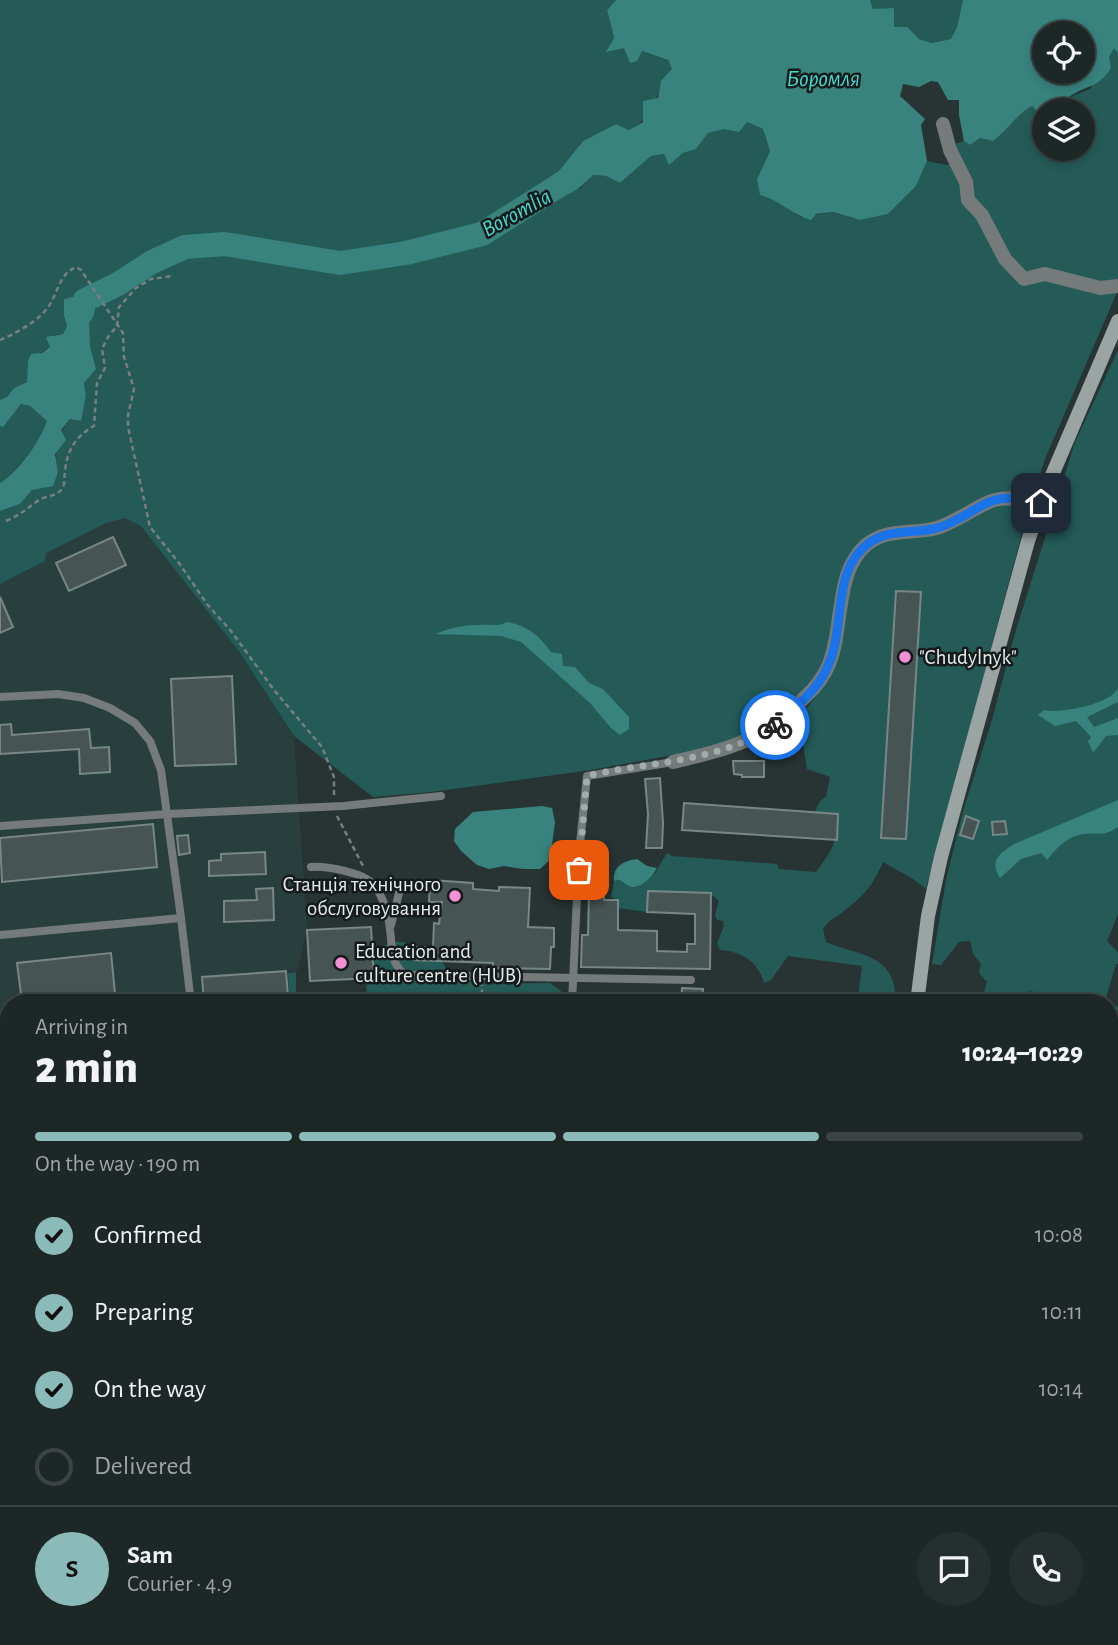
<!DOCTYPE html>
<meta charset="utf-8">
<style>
body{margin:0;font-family:"Alegreya Sans",sans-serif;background:#252f2e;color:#f1f3f6;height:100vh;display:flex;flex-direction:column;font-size:26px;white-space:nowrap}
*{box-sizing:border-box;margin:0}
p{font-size:23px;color:#a0a5a7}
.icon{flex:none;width:38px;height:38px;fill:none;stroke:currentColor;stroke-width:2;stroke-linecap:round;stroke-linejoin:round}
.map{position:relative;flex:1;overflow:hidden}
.drawer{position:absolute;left:0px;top:994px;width:1118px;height:651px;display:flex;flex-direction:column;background:#1d2726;border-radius:28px 28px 0 0;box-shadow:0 4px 10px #0003,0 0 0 2px #3b4443}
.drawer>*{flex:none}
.controls{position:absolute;left:1032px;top:21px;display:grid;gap:14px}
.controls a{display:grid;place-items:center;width:63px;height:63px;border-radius:50%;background:#1d2726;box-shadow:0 4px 10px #0003,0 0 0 2px #3b4443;font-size:35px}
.pin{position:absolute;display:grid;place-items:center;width:60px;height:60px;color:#fff;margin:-30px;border-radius:14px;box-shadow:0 4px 10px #0006}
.courier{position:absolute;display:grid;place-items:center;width:70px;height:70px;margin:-35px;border:5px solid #1a73e8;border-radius:50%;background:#fff;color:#222;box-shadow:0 2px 9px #0007}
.overview em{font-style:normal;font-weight:800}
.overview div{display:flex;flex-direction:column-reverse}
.overview{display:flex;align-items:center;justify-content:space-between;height:119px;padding:0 35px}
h1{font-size:46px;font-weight:800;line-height:52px}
.bar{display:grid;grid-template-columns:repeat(4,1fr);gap:10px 7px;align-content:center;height:84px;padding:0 35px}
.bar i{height:9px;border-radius:5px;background:#3b4443}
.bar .selected{background:#8bbbb9}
.bar p{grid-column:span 4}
.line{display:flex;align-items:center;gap:18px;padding:0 35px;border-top:2px solid #3b4443}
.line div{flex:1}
.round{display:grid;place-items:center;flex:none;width:74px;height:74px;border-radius:37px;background:#252f2e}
ol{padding:0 35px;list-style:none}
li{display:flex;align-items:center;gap:21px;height:77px}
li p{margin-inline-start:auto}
li .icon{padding:7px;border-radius:50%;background:#8bbbb9;color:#111;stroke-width:4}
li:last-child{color:#a0a5a7}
li i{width:38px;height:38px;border:4px solid #3b4443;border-radius:50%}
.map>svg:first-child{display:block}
.built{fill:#293f3d}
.green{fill:#245b57;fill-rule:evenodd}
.water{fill:#38837e;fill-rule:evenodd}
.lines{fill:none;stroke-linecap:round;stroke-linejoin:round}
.river{stroke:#38837e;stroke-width:24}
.building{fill:#465453;stroke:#788786;stroke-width:2}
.path{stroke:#75807f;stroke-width:2.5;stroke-dasharray:5 3.5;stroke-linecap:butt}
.lane{stroke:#747b7a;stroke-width:8}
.street{stroke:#747b7a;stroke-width:14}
.secondary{stroke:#9aa4a3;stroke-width:14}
.primary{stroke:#b7c4c3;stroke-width:18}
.done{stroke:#a2acab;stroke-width:7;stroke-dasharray:0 12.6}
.route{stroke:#1a73e8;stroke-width:9}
.poi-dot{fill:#f391d6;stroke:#151a1a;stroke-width:2.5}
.labels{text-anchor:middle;stroke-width:5;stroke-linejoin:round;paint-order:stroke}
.poi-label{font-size:21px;fill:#e5edec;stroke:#151a1a;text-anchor:start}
.water-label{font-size:23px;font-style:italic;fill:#46dad1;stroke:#151a1a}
</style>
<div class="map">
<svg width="1118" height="1645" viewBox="0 0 1118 1645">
<rect width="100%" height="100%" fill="#273433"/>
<polygon class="built" points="125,518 141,526 240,653 294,736 307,930 297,971 286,971 288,996 224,1001 223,1003 9,1003 9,1237 0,1235 0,584 45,561 46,553 106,523"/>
<g class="green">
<path d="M0 0H616L607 10 614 39 624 47 630 62 642 51 668 60 672 69C653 92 660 113 629 130L616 124 583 141 538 197 581 188 592 175 606 176 620 183 651 156 664 154 670 164 683 153 696 149 708 133 747 122 763 129 770 151 757 179 769 197 801 217 834 212 860 220 888 214 916 186 927 161 947 165 953 161 955 144 964 141 970 145 980 138 993 141C1007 131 1017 114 1032 106L1037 111 1045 113V149H1083V110H1054L1070 97 1090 89 1114 47 1118 53V290L1045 459 1024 526 926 889 913 879 883 862C873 885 864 896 844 911 836 918 828 920 823 929L826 942C862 957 896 953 896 1003H857L862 966 788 956 771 980 764 983C759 962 741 951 720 950L717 943 724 926 723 921 717 920 715 915 719 901 711 894 648 891 647 912 618 908V900L611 897 614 881 619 880 637 887 655 873 667 853 672 856 777 864 779 869 816 872C834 848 836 844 838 814L815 812 820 801 826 797 830 777 807 769 799 717C841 670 842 651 849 592L833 625 825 658 815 676 776 718 735 739 684 753 591 770 431 792 373 797 294 736 240 653 141 526 125 518 106 523 46 553 45 561 0 584V511L20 504 32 490 58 472C54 451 56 436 70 419L80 421 86 395 84 383 96 369 90 346 89 309 103 291 82 296 65 309 64 316 67 326 63 334 54 335 50 347 28 361 27 382 14 388 7 398 0 400ZM896 591 921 593 905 839 881 837Z"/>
<polygon points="870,0 963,0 957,27 951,39 932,43 919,39 907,28 894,27 873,9"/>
<polygon points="1118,350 1118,914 1107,941 1118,952 1118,964 1116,964 1105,1001 1108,1003 1044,1003 1032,991 1017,996 1015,1003 981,1003 987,982 979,973 981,964 973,954 970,941 959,942 941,965 932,964 946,880 963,811 992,720 1015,633 1075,442"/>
<path d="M21 404 30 406 47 421C38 444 20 469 0 483V426H3Z"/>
<polygon points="395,942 403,942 413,947 413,960 442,961 452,979 487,984 550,983 561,991 563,1003 367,1003 366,979 374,978 372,949"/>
<polygon points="296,972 296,1003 263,1003 263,1001 289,998 288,973"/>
<polygon points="1110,1003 1118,1007 1118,1073 1110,1065"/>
<path d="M0 1279 9 1281V1423C5 1431 1 1432 5 1441L9 1436V1468L0 1457Z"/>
<polygon points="1110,1380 1118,1390 1118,1472 1112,1467"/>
<polygon points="158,1636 323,1636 309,1645 160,1645"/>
<polygon points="453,1636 979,1636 976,1645 453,1645"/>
<polygon points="996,1636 1036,1637 1035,1645 994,1645"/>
</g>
<g class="water">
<path d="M616 0H870L873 9 894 8V27H907L919 39 932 43 951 39 957 27 963 0H1118V53L1114 48 1109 57 1111 68C1098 89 1087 84 1069 97 1060 104 1058 110 1045 110V113L1037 111 1032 106C1017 114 1007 131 993 141L980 138 970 145 964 141 959 115V100H948L938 82 931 81 919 87 903 84 900 96 925 119 921 125 927 161 916 186 888 214 860 220 834 212 816 214 811 220C792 215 778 199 760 195L757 179 770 151 763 129 747 122 739 132 724 129 708 133 696 149 683 153 669 165 664 154 651 156 620 183 606 176 593 175C576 193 562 201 537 198L583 141 616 124 629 130 643 122V101L658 98 661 81 672 69 668 60 642 51 637 61 630 63 624 48 606 52 614 38 607 10ZM1045 33H1083V72H1045Z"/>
<path d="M104 290 89 309 90 346 96 369 84 383 86 395 81 421 70 419 61 430 66 440 55 454 58 472 53 486 32 490 20 504 0 511V483C20 470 38 444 47 421L30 406 21 404 3 427 0 426V400L7 397 14 388 27 382 28 361 31 354 42 353 50 347 46 337 63 334 67 326 64 316V299Z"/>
<path d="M507 622C527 625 540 636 551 652L562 654 563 666 575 667 589 683 603 689 629 717V729L620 735 611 728 590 703 521 642 501 636 435 634C450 628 464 625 479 625 489 624 498 627 507 622Z"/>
<path d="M1118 689V702L1087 717 1094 727 1118 718V735L1106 736 1093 753 1088 741 1091 737 1076 721 1055 726 1038 715 1044 710C1061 714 1109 704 1118 689Z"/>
<path d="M1118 800V827C1105 836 1100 833 1085 834 1068 835 1057 848 1047 860L1041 853 1021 859 1000 878C989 861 999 854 1014 844Z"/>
<polygon points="542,806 552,808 555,822 550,860 540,869 523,869 504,866 489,869 477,865 461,851 454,841 455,829 473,812"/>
<path d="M637 859 647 866 657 868C653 876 639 891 629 886 625 884 623 881 619 880L614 881C613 866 623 861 637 859Z"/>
</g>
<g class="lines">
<polyline class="river" points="82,312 85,300 118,284 152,262 185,247 225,244 340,263 406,253 482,234 566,181"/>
</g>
<g class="building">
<polygon points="113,537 126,565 69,591 56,563"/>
<polygon points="896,591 921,592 906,839 881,838"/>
<polygon points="0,597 13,627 0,633"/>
<polygon points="232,676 236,764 175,766 171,679"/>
<polygon points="11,724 12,735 89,729 91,748 109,747 110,772 80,774 79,749 0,754 0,725"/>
<polygon points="800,725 804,740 793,743 789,727"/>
<polygon points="733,761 764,761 764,777 742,777 742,775 734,774"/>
<polygon points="660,778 663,823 662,848 646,848 648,814 645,779"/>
<polygon points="684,803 838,814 837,840 682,830"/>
<polygon points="966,816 979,821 973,839 960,835"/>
<polygon points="1005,821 1007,834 993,835 992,822"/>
<polygon points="153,824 157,867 2,882 0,838"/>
<polygon points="188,835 190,853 179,855 177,836"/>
<polygon points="265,852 266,874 209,876 209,861 221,860 221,854"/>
<polygon points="430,880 473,883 473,889 499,891 499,887 530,888 528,927 554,928 554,947 551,947 550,969 493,968 493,963 413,960 413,947 433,947 434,923 439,924 442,902 429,902"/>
<polygon points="273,888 274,920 224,922 224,901 257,900 256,889"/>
<polygon points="648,891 711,893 710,969 581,967 582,935 588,935 589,893 604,894 604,900 618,900 618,930 657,931 657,951 687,952 687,944 695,944 695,914 647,912"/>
<polygon points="371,927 374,978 310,981 307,930"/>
<polygon points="111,953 116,1003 22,1003 17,963"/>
<polygon points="286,971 288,996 204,1003 202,977"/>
<polygon points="682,988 703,989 702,1003 681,1003"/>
</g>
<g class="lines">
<g class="path">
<path d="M0 340C14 334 35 323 45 311 58 297 57 275 76 267L81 270 123 333 124 357 134 389 128 415V427L150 527 179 563 207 604 231 631 274 690 322 747 334 777V796"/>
<path d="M6 521C22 514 26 509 39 500 47 495 58 497 63 487 65 483 64 475 65 471 67 450 76 436 94 426L97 383 105 368 102 349 108 337 117 326 119 307 136 288 151 279 173 276"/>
<polyline points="337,816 363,866"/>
<polyline points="259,998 260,1003"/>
<polyline points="482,1003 482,985"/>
<polyline points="1110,1577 1118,1568"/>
<polyline points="1116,1586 1118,1584"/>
<polyline points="204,1636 206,1645"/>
<polyline points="223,1636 225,1641 232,1639"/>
<polyline points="231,1636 232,1645"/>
<polyline points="294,1636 298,1645"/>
<polyline points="346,1636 347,1645"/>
<polyline points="358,1636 359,1645"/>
<polyline points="447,1636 447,1645"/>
<polyline points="963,1636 963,1645"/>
<polyline points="713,1637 721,1645"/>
<polyline points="402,1640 429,1645"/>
<polyline points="424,1644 427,1636"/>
<polyline points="655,1645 656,1636"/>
<polyline points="670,1645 681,1636"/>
<polyline points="803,1645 803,1636"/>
<polyline points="840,1645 843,1636"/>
<polyline points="901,1645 901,1636"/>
<polyline points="1044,1645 1045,1636"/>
</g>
<g class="lane">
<polyline points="0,697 58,694 84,698 110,708 135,723 150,741 161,770 181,918 0,935"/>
<polyline points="0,826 168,814 343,806 441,796"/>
<path d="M311 867C326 866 362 872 373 884 383 895 389 916 390 930 393 949 389 961 405 975L691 980"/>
<polyline points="181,918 191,1003"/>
<polyline points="391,925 401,885"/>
<polyline points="572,1003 579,853 587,776 673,762"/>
<polyline points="0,1539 9,1536"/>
<polyline points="172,1636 174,1645"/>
<polyline points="989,1645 991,1636"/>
</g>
<g class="street">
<polyline points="943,124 950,150 966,182 968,200 982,215 1005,259 1024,279 1045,274 1100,288 1118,286"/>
<path d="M673 762C728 749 764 741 804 698 814 689 824 677 829 664 835 649 837 633 839 617 843 591 845 564 866 545 890 525 921 537 947 524 990 504 989 490 1041 504"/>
<polyline points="1110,1368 1118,1369"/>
</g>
<g class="secondary">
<polyline points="917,1003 928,916 941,857 1028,541 1047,487 1118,321"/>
<polyline points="384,1645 386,1636"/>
</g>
<g class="primary">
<polyline points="0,1267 9,1269"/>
<polyline points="1110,1606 1118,1610"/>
</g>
</g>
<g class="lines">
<path class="done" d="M579 870 587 776C650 761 719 763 775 725"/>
<path class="route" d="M775 725C794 709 818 690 828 666 846 627 831 570 869 543 893 526 921 536 946 525 990 505 988 490 1041 503"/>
</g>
<g class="poi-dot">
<circle cx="905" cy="657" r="7"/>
<circle cx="455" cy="896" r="7"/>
<circle cx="341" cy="963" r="7"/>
</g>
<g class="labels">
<g class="poi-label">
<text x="919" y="664">"Chudylnyk"</text>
<text x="441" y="891" text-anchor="end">Cтанція технічного<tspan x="441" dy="24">обслуговування</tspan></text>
<text x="355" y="958">Education and<tspan x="355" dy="24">culture centre (HUB)</tspan></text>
</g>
<g class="water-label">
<text x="823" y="86">Боромля</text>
<text transform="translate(516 212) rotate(-29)" y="8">Boromlia</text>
</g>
</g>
</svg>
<div class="controls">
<a><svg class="icon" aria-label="locate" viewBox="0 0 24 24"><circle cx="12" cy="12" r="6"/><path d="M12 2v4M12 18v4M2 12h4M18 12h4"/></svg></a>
<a><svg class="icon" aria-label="layers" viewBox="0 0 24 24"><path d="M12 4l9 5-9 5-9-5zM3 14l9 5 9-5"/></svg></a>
</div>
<div class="pin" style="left:579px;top:870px;background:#ea580c"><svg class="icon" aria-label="bag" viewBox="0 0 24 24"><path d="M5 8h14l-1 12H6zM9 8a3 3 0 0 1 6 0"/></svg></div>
<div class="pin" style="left:1041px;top:503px;background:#1f2937"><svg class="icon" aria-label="home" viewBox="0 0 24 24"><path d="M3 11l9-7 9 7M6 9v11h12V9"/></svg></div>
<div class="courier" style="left:775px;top:725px"><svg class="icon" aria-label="bike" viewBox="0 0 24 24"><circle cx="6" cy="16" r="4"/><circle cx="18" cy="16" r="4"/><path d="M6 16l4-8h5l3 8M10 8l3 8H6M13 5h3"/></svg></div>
<section class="drawer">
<div class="overview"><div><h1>2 min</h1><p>Arriving in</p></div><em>10:24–10:29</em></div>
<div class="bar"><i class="selected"></i><i class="selected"></i><i class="selected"></i><i></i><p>On the way · 190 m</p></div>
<ol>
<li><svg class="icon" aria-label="check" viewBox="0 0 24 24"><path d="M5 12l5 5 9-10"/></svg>Confirmed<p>10:08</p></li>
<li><svg class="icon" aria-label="check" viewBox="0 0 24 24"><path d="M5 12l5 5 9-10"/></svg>Preparing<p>10:11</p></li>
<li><svg class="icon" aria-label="check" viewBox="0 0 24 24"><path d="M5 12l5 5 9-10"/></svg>On the way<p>10:14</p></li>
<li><i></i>Delivered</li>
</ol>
<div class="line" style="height:126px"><b class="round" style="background:#8bbbb9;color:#111">S</b><div><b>Sam</b><p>Courier · 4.9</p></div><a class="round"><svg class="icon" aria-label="chat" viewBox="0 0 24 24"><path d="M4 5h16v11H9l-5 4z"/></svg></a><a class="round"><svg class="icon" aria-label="phone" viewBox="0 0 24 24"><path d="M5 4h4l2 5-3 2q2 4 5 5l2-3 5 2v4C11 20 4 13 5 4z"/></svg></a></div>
</section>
</div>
